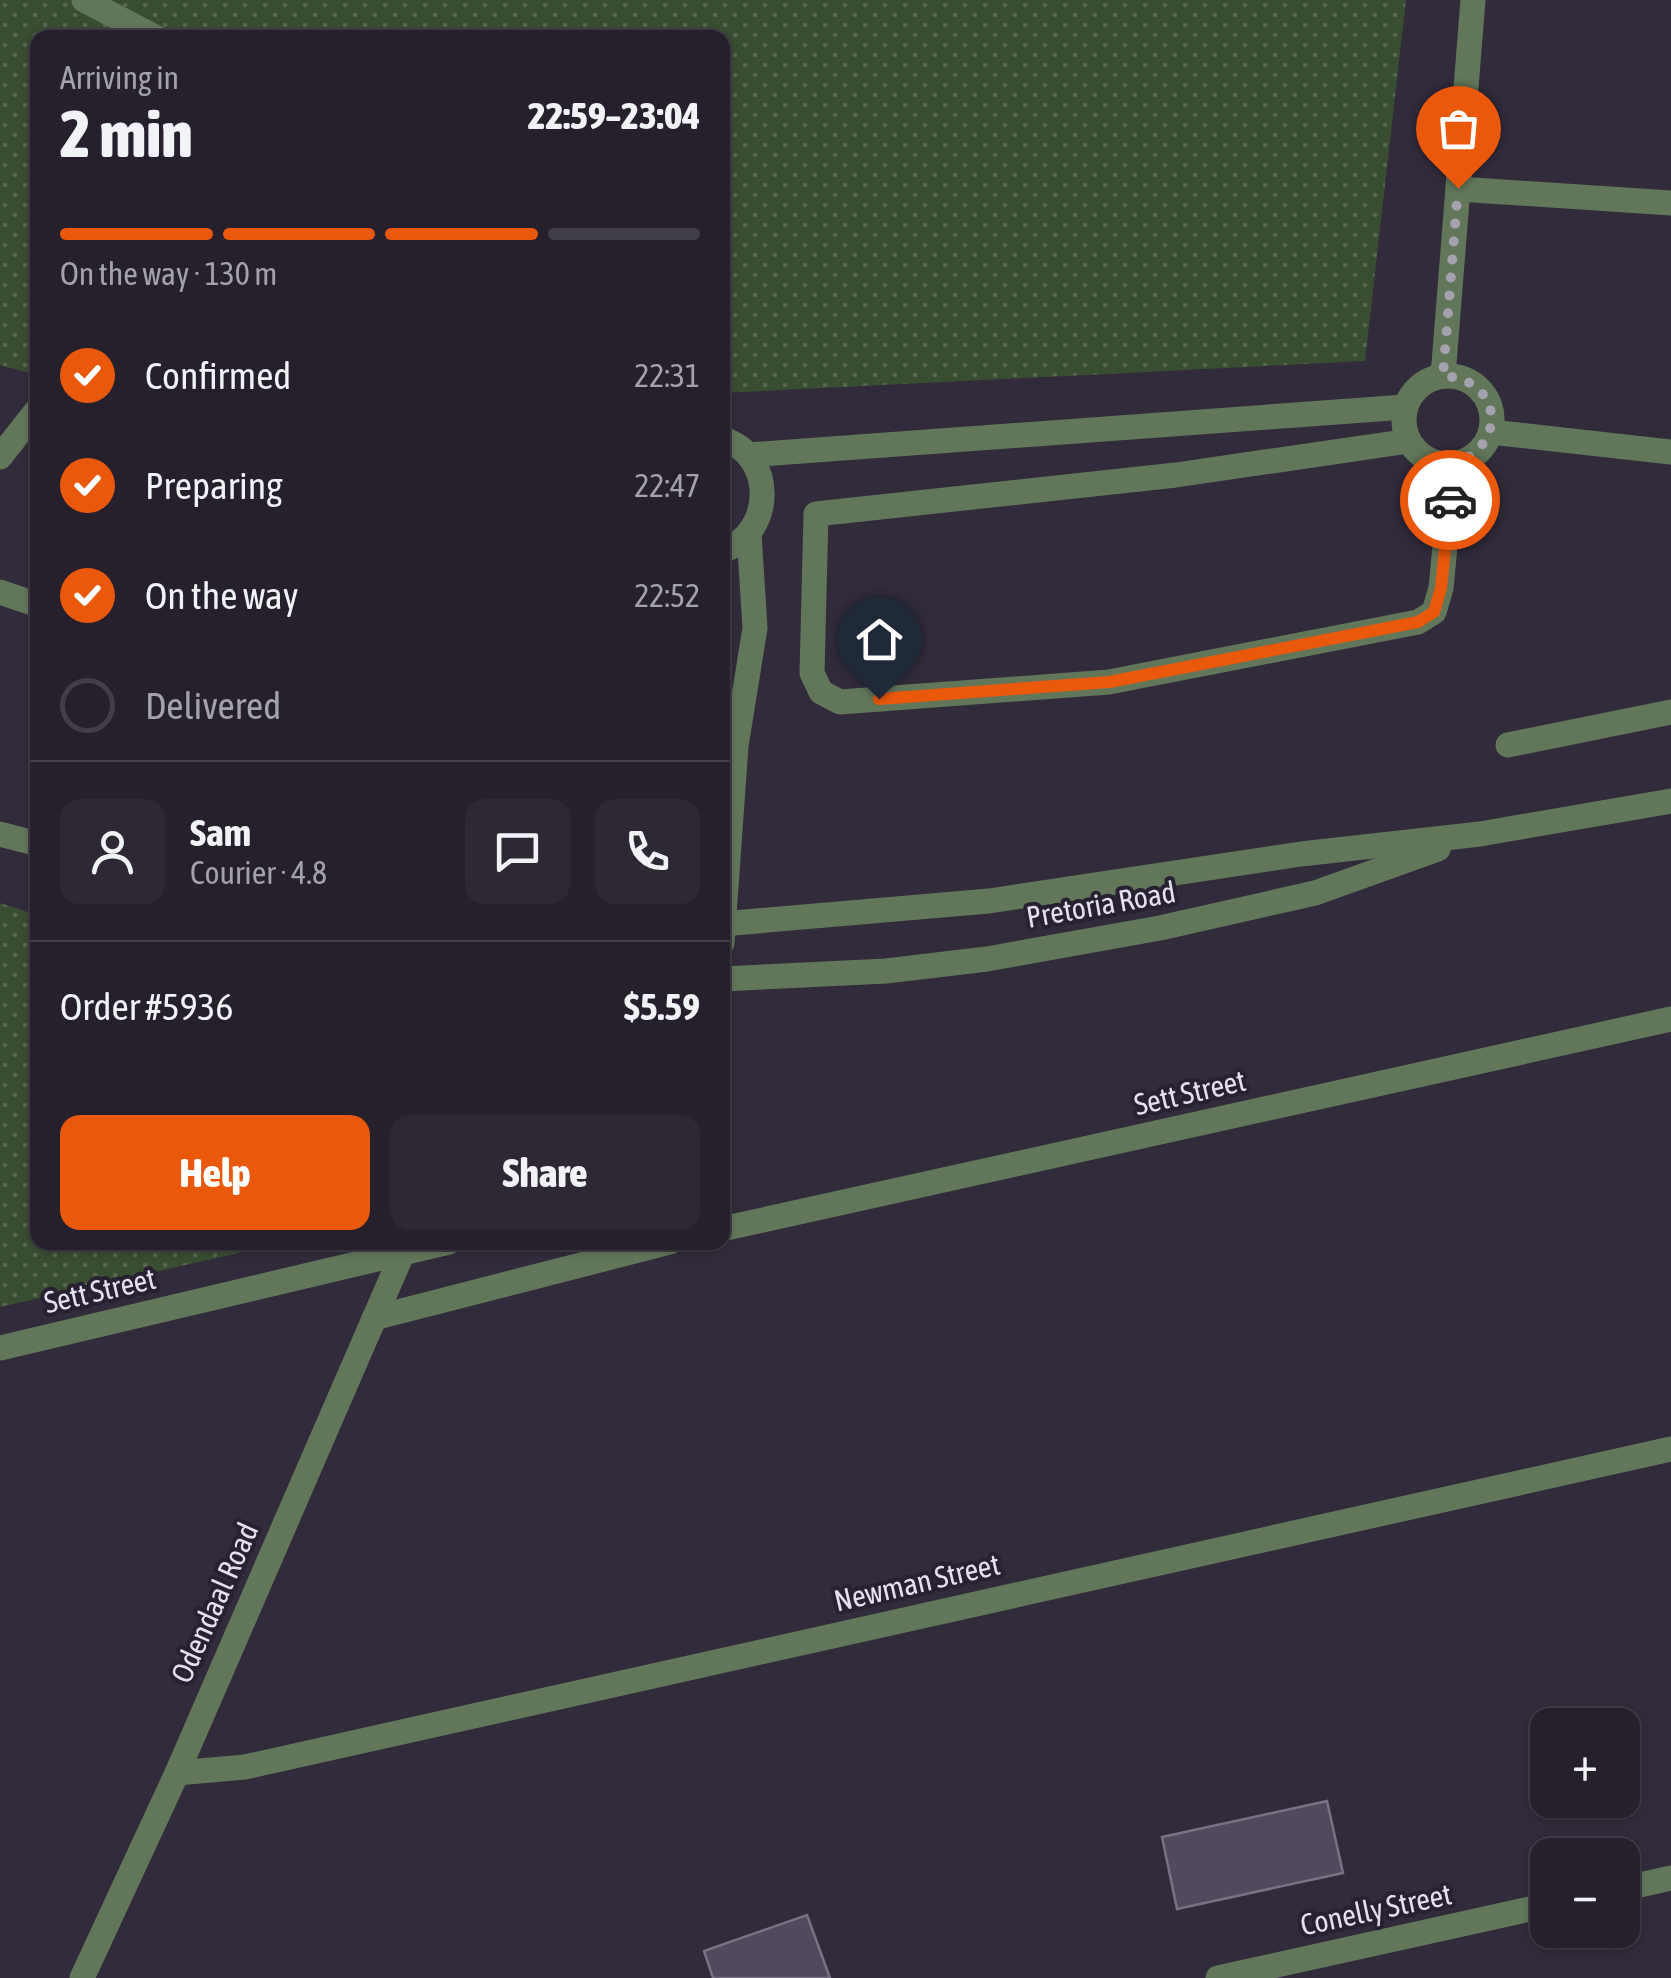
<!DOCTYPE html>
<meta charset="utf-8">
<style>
body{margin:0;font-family:"Asap Condensed",sans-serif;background:#2d2834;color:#f1f3f6;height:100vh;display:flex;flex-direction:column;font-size:38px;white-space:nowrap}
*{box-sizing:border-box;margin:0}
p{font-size:32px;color:#a3a3a9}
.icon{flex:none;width:55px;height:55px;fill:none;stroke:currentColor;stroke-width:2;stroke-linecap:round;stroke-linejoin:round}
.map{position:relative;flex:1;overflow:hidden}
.details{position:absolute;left:30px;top:30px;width:700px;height:1220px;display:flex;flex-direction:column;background:#25202c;border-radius:20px;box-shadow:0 2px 8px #0004,0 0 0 2px #423e48}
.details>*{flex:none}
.fabs{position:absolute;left:1530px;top:1708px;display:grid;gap:20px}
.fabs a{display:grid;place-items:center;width:110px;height:110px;border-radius:20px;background:#25202c;box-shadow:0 2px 8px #0004,0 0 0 2px #423e48;font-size:50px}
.pin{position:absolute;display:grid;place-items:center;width:85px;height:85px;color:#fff;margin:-102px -42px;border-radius:50% 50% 50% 0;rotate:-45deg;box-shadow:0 0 10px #0007}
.pin .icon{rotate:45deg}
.courier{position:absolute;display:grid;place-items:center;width:100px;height:100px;margin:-50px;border:8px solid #ea580c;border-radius:50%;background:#fff;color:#222;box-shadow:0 2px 12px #0007}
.overview em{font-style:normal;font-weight:800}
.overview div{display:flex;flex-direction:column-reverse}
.overview{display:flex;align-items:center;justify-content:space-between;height:170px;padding:0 30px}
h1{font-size:65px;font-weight:800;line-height:75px}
.bar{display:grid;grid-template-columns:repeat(4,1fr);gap:15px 10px;align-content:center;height:120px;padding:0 30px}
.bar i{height:12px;border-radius:8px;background:#423e48}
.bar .active{background:#ea580c}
.bar p{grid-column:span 4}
.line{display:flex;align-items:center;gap:25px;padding:0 30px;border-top:2px solid #423e48}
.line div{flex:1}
.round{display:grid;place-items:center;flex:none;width:105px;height:105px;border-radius:20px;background:#2d2834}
ol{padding:0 30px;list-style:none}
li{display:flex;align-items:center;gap:30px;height:110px}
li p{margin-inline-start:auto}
li .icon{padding:10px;border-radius:50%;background:#ea580c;color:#fff;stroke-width:4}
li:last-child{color:#a3a3a9}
li i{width:55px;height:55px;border:5px solid #423e48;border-radius:50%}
.action{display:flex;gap:20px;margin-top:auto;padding:20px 30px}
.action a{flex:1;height:115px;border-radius:20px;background:#ea580c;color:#fff;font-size:40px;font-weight:800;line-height:115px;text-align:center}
.action a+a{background:#2d2834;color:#f1f3f6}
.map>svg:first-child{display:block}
.grass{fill:url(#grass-dots)}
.building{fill:#504a5c;stroke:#797285;stroke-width:2.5}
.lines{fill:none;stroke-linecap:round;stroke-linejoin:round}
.minor{stroke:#62775a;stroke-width:25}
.done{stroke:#a5a1ae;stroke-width:10;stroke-dasharray:0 18}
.route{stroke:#ea580c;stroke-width:12}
.labels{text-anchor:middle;stroke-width:8;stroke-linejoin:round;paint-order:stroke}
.street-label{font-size:30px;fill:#e4e1ec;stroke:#272131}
</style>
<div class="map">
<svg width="1671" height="1978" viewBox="0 0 1671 1978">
<defs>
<pattern id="grass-dots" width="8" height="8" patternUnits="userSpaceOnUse" patternTransform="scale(2.5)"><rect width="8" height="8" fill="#394d31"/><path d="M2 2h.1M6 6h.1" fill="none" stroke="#56664f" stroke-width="1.8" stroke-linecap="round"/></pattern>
</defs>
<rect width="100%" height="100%" fill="#312b3b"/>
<g class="grass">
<polygon points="0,0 1406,0 1365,361 723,393 722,38 38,38 37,375 0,365"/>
<polygon points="0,903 37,915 38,1242 283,1243 0,1307"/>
</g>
<g class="building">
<polygon points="1327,1801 1343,1873 1177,1909 1162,1837"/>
<polygon points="807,1915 830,1978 713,1978 704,1951"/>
</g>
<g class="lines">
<g class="minor">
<polyline points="84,0 157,38"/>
<polyline points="1458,189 1671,203"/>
<polyline points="1443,376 1473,0"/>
<circle cx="1448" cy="420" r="44"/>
<polyline points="1491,432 1671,452"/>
<path d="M722 439C776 454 775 534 722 551"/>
<polyline points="1409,441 1176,475 816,514 812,673 821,692 840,702 1109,682 1418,622 1434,612 1441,588 1453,463"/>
<polyline points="749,455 1405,407"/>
<polyline points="0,457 37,410"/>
<polyline points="0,592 38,605"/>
<polyline points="1508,745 1671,712"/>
<polyline points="0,834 38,844"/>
<polyline points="722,924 989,901 1301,854 1480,834 1671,801"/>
<polyline points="722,943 736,746 755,628 749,534"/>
<polyline points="722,979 886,971 987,959 1160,928 1315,893 1438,849"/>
<polyline points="722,1229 1671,1019"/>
<polyline points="374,1318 670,1242"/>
<polyline points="0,1348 449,1242"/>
<polyline points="177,1773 245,1767 1671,1449"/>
<polyline points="1622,1889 1671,1878"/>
<polyline points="82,1978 177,1773 403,1252"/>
<polyline points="1218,1978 1548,1905"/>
</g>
</g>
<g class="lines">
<path class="done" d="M1450 500 1453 464C1509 446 1502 379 1443 376L1458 188"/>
<polyline class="route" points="879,699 1109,682 1418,622 1434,612 1441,588 1450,500"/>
</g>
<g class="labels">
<g class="street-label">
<text transform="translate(1101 905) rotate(-10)" y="10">Pretoria Road</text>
<text transform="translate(1190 1093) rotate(-13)" y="10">Sett Street</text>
<text transform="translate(100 1291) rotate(-13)" y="10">Sett Street</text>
<text transform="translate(917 1583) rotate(-13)" y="10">Newman Street</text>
<text transform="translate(215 1603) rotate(-66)" y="10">Odendaal Road</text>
<text transform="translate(1376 1910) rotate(-12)" y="10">Conelly Street</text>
</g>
</g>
</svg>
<div class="fabs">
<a>+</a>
<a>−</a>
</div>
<div class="pin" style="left:1458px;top:188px;background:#ea580c"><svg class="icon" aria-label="bag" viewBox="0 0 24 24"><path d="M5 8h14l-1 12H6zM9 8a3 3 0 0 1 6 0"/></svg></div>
<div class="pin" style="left:879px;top:699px;background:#1f2937"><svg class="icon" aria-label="home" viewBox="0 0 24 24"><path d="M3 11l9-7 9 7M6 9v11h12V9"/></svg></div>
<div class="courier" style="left:1450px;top:500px"><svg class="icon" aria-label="car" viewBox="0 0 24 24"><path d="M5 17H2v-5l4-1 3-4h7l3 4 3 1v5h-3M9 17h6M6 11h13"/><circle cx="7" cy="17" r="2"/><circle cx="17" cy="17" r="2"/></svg></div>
<section class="details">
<div class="overview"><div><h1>2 min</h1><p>Arriving in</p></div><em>22:59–23:04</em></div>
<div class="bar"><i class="active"></i><i class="active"></i><i class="active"></i><i></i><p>On the way · 130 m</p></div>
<ol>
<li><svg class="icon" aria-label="check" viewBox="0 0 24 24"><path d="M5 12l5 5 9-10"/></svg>Confirmed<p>22:31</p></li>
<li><svg class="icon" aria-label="check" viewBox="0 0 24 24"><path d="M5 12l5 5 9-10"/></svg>Preparing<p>22:47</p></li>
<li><svg class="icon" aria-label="check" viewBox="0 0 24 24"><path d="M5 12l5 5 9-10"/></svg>On the way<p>22:52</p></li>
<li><i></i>Delivered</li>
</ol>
<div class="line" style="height:180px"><a class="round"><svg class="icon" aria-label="person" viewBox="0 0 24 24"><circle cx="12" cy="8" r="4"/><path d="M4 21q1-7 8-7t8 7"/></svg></a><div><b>Sam</b><p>Courier · 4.8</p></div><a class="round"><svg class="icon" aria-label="chat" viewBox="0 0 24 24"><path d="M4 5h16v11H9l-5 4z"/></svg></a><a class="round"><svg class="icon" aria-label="phone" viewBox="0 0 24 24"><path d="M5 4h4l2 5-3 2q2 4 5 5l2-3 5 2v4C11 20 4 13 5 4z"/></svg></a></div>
<div class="line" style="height:130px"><div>Order #5936</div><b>$5.59</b></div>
<div class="action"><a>Help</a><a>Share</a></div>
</section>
</div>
